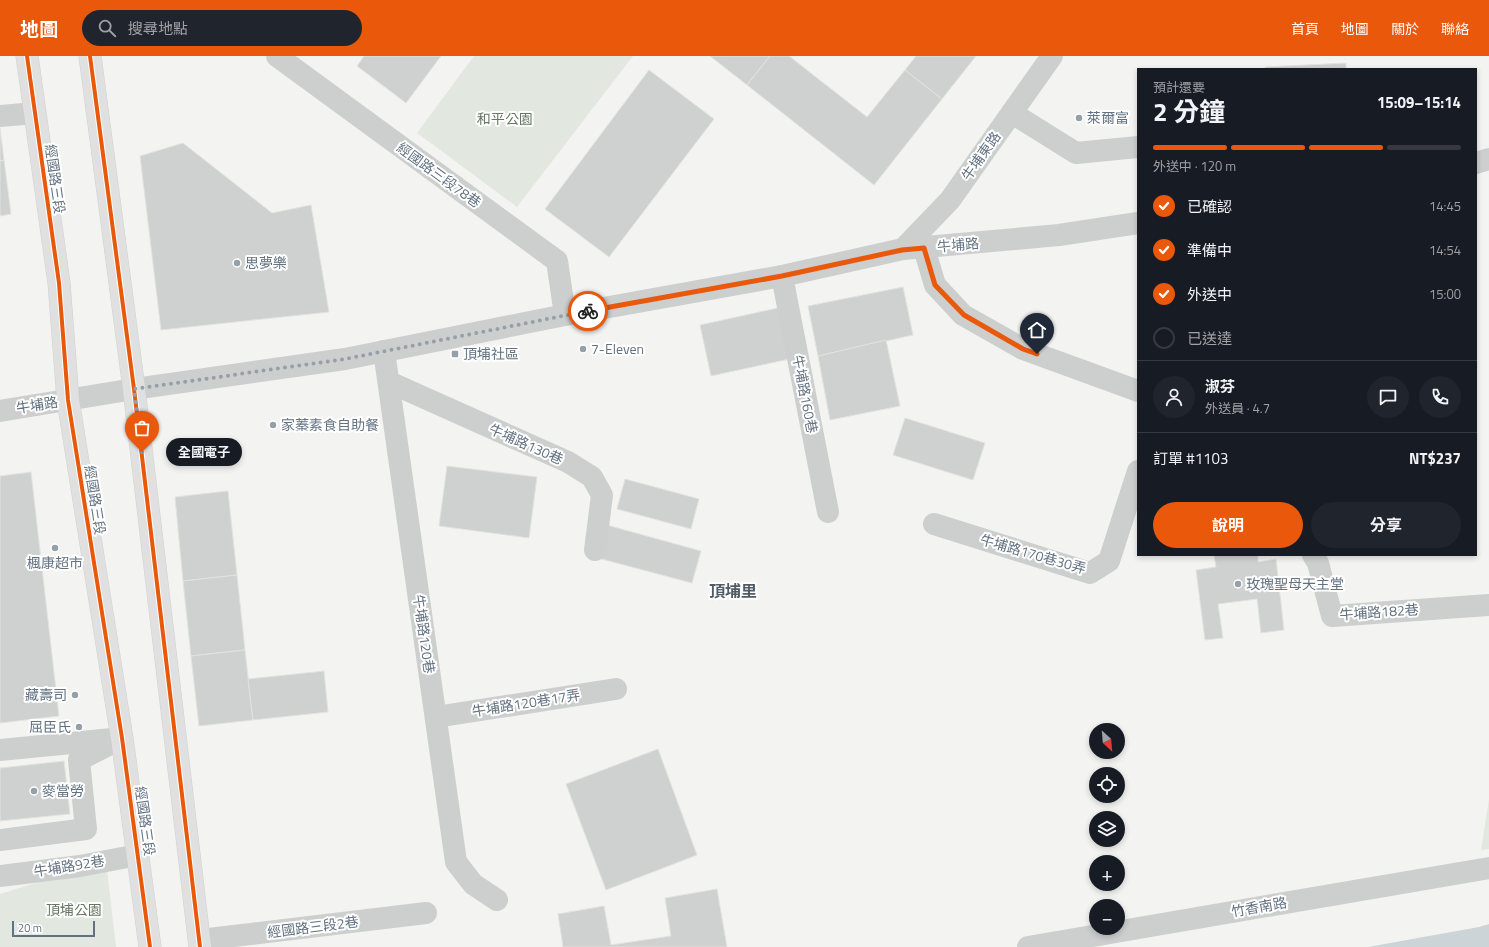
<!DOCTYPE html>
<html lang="zh-TW">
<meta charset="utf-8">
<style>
body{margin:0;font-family:"Titillium Web","Noto Sans TC",sans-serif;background:#20242c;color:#f1f3f6;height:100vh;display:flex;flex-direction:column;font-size:15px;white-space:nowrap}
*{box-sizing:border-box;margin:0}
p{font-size:13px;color:#9ea1a6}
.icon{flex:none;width:22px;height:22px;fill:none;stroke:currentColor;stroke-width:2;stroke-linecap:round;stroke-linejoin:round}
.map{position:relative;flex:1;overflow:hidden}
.details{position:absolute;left:1137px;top:12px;width:340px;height:488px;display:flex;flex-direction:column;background:#171b24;border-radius:0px;box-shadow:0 2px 6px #0003}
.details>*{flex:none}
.needle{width:26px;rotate:154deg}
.fabs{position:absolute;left:1089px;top:667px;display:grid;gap:8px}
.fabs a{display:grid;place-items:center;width:36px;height:36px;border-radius:50%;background:#171b24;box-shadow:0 2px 6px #0003;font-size:20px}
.scale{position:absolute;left:12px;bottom:10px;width:83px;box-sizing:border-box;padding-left:4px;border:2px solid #637282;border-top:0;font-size:11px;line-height:14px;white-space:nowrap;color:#637282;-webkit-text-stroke:3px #fff;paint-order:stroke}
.pin{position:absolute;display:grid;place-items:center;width:34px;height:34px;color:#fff;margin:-41px -17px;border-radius:50% 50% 50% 0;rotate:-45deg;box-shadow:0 0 4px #0007}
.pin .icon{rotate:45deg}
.courier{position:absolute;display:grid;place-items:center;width:40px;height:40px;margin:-20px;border:3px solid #ea580c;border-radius:50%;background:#fff;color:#222;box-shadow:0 1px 5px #0007}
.bubble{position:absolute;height:28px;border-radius:14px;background:#171b24;box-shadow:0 2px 6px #0003;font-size:13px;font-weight:700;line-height:28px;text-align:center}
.overview em{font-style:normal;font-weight:700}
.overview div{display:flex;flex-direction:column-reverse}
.overview{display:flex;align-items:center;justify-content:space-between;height:68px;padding:0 16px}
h1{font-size:26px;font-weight:700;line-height:30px}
.bar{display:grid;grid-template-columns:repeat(4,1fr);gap:6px 4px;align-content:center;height:48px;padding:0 16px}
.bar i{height:5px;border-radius:3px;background:#363941}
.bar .active{background:#ea580c}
.bar p{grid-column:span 4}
.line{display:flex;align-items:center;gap:10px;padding:0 16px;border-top:1px solid #363941}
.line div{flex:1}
.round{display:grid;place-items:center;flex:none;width:42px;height:42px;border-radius:21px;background:#20242c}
ol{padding:0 16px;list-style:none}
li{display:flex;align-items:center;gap:12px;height:44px}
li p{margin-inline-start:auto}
li .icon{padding:4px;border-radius:50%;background:#ea580c;color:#fff;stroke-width:4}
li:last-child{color:#9ea1a6}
li i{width:22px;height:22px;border:2px solid #363941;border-radius:50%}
.button{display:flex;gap:8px;margin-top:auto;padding:8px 16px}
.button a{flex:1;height:46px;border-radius:24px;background:#ea580c;color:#fff;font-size:16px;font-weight:700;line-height:46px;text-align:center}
.button a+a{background:#20242c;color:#f1f3f6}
header{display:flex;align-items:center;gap:24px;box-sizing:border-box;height:56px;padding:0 20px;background:#ea580c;color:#fff}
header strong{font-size:19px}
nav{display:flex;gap:22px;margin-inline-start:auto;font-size:14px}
.search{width:280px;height:36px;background:#20242c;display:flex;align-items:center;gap:10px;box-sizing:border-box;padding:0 14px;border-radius:22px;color:#9ea1a6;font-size:15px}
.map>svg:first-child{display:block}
.green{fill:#e2e7df}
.water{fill:#cdd4d7}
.building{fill:#cfd0d0;stroke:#e2e3e1}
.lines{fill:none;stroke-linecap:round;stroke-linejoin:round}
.major-casing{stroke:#d0d1d0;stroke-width:23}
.minor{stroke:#cdcece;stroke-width:22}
.major{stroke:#e0e0e1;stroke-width:22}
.cycleway-casing{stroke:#fff;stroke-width:6}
.cycleway{stroke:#e8590c;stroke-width:4}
.done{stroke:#95a0a9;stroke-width:4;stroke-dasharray:0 7.2}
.route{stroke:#ea580c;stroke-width:5}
.poi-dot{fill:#95a0a9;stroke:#fff;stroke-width:1.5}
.labels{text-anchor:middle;stroke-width:4;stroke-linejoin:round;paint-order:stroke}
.poi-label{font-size:14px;fill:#637282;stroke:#fff;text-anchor:start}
.park-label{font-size:14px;fill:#657962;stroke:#fff}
.street-label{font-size:14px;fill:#637282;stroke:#fff}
.quarter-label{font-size:16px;font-weight:bold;fill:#515c67;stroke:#fff}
</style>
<header>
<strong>地圖</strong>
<div class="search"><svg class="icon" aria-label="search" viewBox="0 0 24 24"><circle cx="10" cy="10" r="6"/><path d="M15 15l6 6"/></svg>搜尋地點</div>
<nav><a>首頁</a><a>地圖</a><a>關於</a><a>聯絡</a></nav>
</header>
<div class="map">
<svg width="1489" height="891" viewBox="0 0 1489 891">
<rect width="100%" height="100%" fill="#f3f4f1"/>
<g class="green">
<polygon points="474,0 633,0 517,151 417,77"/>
<polygon points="1489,743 1489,793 1481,794"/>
<polygon points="106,805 116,891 0,891 0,838"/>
</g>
<polygon class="water" points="1489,868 1489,891 1368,891 1479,871"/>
<g class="building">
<polygon points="364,0 441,0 406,47 357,10"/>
<polygon points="710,0 770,0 747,29"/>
<polygon points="770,0 789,0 867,61 905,14 942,43 874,129 747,29"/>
<polygon points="916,0 976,0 942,43 905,14"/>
<polygon points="1346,7 1346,13 1266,13 1265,11"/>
<polygon points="649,14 714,63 609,201 545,153"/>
<polygon points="0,72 4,104 0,105"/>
<polygon points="183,87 272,157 311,149 329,256 161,274 140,100"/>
<polygon points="4,104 11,158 0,160 0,105"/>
<polygon points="903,231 913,279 818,300 808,250"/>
<polygon points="782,251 794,302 711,320 700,269"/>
<polygon points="886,284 900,350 830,364 818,300"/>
<polygon points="905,362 985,387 973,424 893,399"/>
<polygon points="447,410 537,421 529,482 439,470"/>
<polygon points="31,416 59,660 0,667 0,420"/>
<polygon points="625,423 699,443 691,473 617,453"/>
<polygon points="228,435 237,519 183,525 175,441"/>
<polygon points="603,468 701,495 692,527 594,501"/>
<polygon points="1214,499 1258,499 1258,506 1276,503 1284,574 1261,577 1257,543 1218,548 1223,582 1205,584 1196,514 1216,511"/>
<polygon points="237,519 245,594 191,600 183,525"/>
<polygon points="245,594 253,664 199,670 191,600"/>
<polygon points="324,615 328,656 253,664 248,623"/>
<polygon points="658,693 697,799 606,834 566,728"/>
<polygon points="64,705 70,758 0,765 0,712"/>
<polygon points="717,833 727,891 563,891 558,858 604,850 611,889 671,880 665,842"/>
</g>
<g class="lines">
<g class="major-casing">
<g id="major">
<polyline points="27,0 59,227 68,344 122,682 150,891"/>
<polyline points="90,0 134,333 200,891"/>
</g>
</g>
<g class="minor">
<polyline points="277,0 557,205 565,259"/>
<polyline points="1012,57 1076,97 1138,91"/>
<polyline points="0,60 35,57"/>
<polyline points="1476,107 1489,103"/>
<polyline points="924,192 935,229 963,259 1023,293 1138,335"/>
<polyline points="903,193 950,144 1052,0"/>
<polyline points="782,220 828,456"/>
<polyline points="384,295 456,806 473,828 497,844"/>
<polyline points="389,326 568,406 592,421 602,439 595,494"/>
<polyline points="0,355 134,333 345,303 565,259 782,220 903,193 1059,179 1138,167"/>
<polyline points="934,468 1090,517 1109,505 1138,415"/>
<polyline points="1313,499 1318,507 1332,560 1489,549"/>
<polyline points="436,661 616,633"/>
<polyline points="0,694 122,682 79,704 86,773 0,784"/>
<polyline points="0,820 80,810 138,799"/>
<polyline points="200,884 426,857"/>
<polyline points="1028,891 1489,812"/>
</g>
<use href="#major" class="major"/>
<g class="cycleway-casing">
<g id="cycleway">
<polyline points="27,0 59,227 68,344 122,682 150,891"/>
<polyline points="90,0 134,333 200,891"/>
</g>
</g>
<use href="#cycleway" class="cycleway"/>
</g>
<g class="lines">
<polyline class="done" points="142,396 134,333 345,303 588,255"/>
<polyline class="route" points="588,255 782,220 902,194 924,192 935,229 964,259 1023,293 1037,298"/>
</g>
<g class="poi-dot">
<circle cx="1079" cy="62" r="4"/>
<circle cx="237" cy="207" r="4"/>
<circle cx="583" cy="293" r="4"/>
<rect x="451" y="294" width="8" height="8" rx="2"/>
<circle cx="273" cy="369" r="4"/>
<circle cx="55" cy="492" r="4"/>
<circle cx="1238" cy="528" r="4"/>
<circle cx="75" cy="639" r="4"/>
<circle cx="79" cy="671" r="4"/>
<circle cx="34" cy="735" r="4"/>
</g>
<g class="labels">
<g class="poi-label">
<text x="1087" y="67">萊爾富</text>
<text x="245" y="212">思夢樂</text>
<text x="591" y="298">7-Eleven</text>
<text x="463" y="303">頂埔社區</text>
<text x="281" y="374">家蓁素食自助餐</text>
<text x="55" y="512" text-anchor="middle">楓康超市</text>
<text x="1246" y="533">玫瑰聖母天主堂</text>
<text x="67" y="644" text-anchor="end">藏壽司</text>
<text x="71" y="676" text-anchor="end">屈臣氏</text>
<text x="42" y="740">麥當勞</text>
</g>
<g class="park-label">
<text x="505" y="68">和平公園</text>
<text x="74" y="859">頂埔公園</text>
</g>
<g class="street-label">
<text transform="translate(981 100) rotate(-55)" y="5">牛埔東路</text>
<text transform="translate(439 119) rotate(36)" y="5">經國路三段78巷</text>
<text transform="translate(55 123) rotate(82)" y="5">經國路三段</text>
<text transform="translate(958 189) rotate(-5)" y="5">牛埔路</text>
<text transform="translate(805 338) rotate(79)" y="5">牛埔路160巷</text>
<text transform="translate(37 349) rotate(-9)" y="5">牛埔路</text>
<text transform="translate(526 388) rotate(24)" y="5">牛埔路130巷</text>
<text transform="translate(95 444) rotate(81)" y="5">經國路三段</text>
<text transform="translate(1033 498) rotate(16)" y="5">牛埔路170巷30弄</text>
<text transform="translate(1379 556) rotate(-4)" y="5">牛埔路182巷</text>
<text transform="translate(424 578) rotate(82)" y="5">牛埔路120巷</text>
<text transform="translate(526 647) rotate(-9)" y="5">牛埔路120巷17弄</text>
<text transform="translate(145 765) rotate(82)" y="5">經國路三段</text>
<text transform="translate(69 810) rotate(-9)" y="5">牛埔路92巷</text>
<text transform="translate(1259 851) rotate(-10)" y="5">竹香南路</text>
<text transform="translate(313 871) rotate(-7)" y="5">經國路三段2巷</text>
</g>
<g class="quarter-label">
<text x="733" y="541">頂埔里</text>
</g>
</g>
</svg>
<div class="fabs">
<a><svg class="needle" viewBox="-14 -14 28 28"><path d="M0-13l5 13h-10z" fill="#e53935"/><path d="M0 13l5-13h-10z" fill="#9ea1a6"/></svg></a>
<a><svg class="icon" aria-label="locate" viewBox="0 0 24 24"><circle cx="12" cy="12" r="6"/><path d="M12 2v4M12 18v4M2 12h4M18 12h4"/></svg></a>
<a><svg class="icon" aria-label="layers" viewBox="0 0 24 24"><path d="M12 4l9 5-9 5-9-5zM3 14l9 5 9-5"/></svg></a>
<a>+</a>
<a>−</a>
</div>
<div class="scale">20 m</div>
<div class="pin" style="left:142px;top:396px;background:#ea580c"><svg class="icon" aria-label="bag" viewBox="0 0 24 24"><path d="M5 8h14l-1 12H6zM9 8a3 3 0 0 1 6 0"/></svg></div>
<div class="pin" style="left:1037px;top:298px;background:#1f2937"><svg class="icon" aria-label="home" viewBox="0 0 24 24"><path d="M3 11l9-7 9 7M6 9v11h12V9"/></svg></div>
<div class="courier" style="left:588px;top:255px"><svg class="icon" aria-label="bike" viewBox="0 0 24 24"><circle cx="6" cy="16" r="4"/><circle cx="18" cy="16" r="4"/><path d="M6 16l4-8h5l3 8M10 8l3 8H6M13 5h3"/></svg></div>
<div class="bubble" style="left:166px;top:382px;width:76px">全國電子</div>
<section class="details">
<div class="overview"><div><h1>2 分鐘</h1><p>預計還要</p></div><em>15:09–15:14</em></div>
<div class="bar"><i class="active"></i><i class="active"></i><i class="active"></i><i></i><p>外送中 · 120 m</p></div>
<ol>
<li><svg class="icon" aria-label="check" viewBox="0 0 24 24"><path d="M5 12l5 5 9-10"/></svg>已確認<p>14:45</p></li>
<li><svg class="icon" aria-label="check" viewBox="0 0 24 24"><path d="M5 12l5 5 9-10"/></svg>準備中<p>14:54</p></li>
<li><svg class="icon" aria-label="check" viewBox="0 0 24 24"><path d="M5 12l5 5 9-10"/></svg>外送中<p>15:00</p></li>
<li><i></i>已送達</li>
</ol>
<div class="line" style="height:72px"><a class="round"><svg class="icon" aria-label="person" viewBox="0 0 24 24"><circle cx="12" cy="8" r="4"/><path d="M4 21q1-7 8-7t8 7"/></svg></a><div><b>淑芬</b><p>外送員 · 4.7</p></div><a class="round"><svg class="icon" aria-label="chat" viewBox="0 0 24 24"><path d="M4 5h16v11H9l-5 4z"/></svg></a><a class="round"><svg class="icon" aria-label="phone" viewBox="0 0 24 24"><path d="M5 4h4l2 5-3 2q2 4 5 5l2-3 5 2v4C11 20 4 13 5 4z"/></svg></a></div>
<div class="line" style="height:52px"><div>訂單 #1103</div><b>NT$237</b></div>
<div class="button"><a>說明</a><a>分享</a></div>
</section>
</div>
